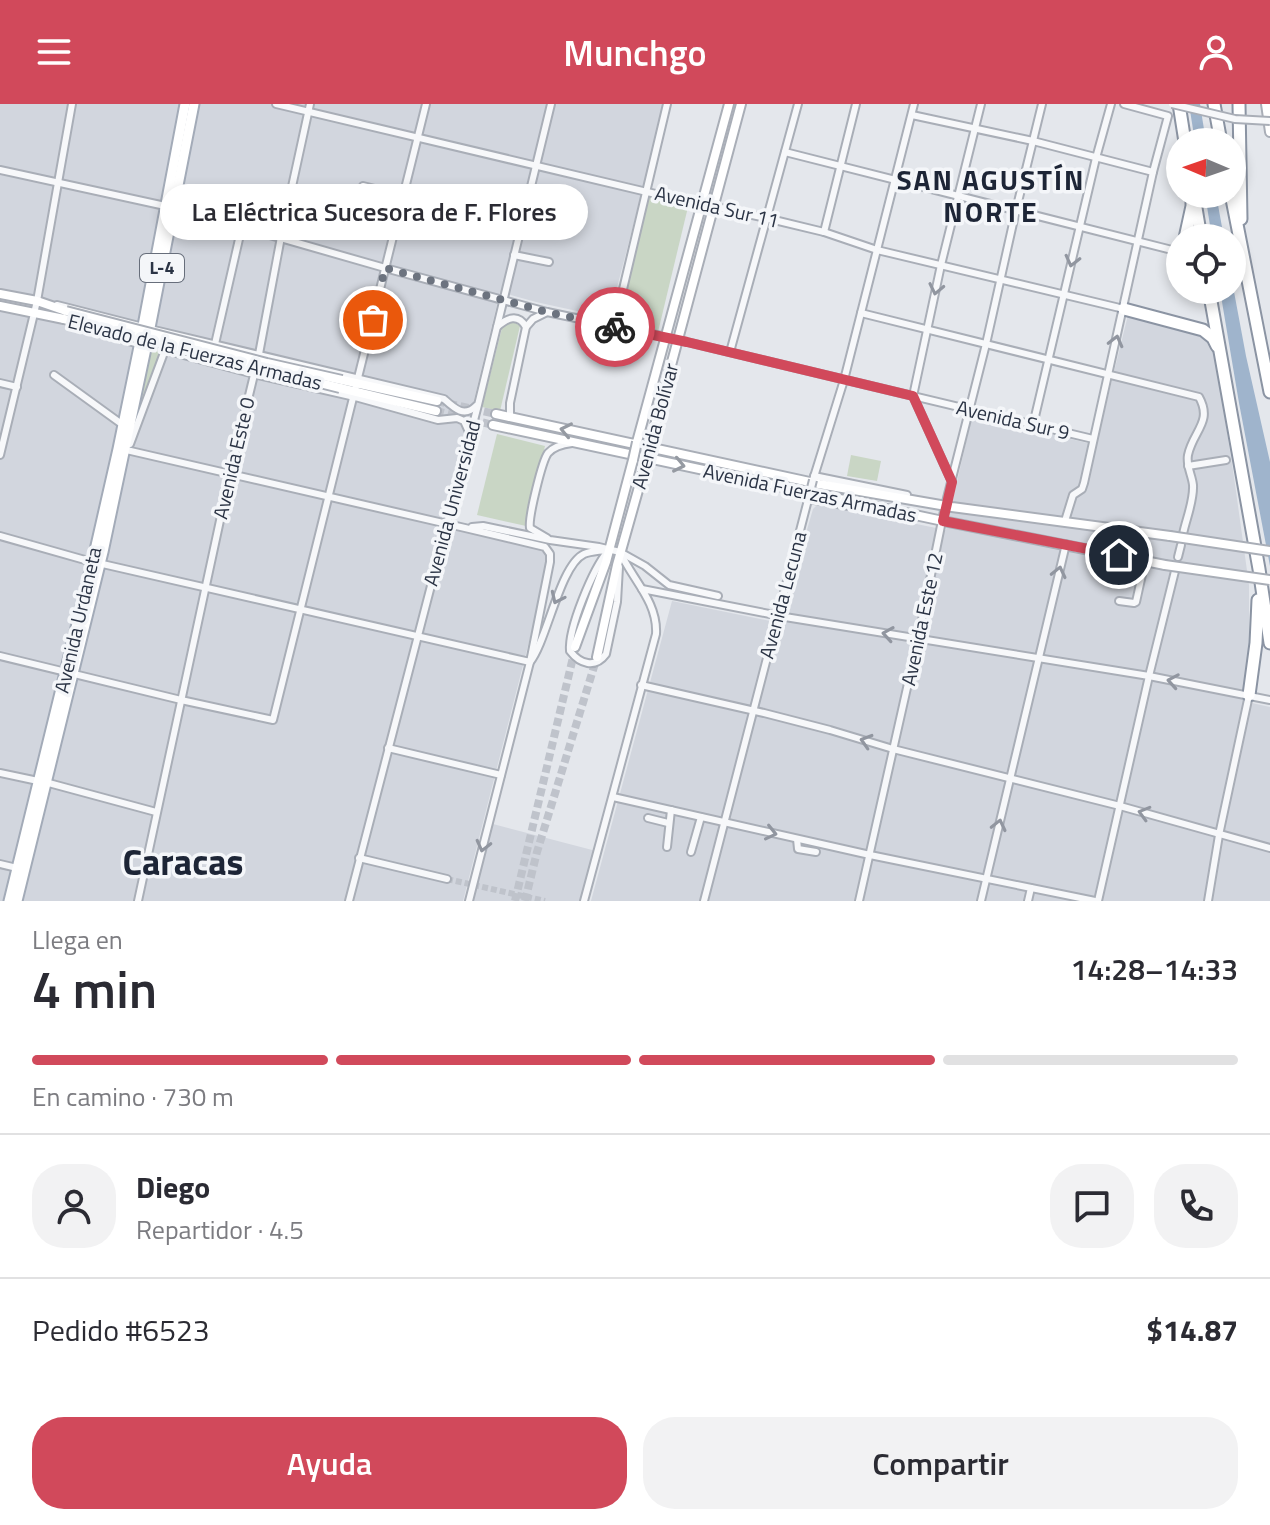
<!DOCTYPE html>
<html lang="es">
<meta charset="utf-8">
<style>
body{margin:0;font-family:"Titillium Web",sans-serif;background:#f2f2f3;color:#2b2b33;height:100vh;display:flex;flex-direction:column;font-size:30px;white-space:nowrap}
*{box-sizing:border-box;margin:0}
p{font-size:26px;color:#7c7c81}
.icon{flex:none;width:44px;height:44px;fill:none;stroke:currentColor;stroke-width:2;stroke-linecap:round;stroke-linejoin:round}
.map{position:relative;height:797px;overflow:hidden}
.panel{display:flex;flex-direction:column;background:#fff;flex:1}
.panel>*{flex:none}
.needle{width:52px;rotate:272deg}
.controls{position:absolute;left:1166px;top:24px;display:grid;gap:16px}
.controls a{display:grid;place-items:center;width:80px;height:80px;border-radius:50%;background:#fff;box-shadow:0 4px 12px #0003;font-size:40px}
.pin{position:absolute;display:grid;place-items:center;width:68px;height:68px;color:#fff;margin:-34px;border:4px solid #fff;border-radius:50%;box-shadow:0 2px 8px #0007}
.courier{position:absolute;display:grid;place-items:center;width:80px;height:80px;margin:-40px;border:6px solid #d1495b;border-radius:50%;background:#fff;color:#222;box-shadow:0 2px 10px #0007}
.bubble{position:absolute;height:56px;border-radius:28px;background:#fff;box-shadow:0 4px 12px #0003;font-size:26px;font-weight:600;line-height:56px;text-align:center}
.summary em{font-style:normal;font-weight:600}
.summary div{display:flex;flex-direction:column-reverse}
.summary{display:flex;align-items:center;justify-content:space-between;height:136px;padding:0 32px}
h1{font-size:52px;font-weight:600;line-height:60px}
.bar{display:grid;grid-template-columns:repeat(4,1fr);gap:12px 8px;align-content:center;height:96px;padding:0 32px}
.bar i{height:10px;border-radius:6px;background:#e1e1e2}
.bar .current{background:#d1495b}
.bar p{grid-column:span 4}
.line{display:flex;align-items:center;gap:20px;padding:0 32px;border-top:2px solid #e1e1e2}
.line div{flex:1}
.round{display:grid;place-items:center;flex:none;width:84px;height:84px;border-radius:32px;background:#f2f2f3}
.primary-button{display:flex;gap:16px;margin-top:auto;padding:16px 32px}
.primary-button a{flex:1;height:92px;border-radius:32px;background:#d1495b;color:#fff;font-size:32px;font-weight:600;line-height:92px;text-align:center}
.primary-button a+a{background:#f2f2f3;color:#2b2b33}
header{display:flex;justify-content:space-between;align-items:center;height:104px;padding:0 32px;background:#d1495b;color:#fff;font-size:36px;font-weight:600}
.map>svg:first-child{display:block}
.built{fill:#d2d6de}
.green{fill:#c9d6c5}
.water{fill:#9fb4cc}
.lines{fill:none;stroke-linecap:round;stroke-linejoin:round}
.street-tunnel{stroke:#bfc3cb;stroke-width:6;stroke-dasharray:6 3;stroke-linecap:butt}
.secondary-tunnel{stroke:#bfc3cb;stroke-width:8;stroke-dasharray:8 4;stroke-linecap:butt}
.street-casing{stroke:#a9aeb7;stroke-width:10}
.secondary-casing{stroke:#a9aeb7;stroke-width:12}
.primary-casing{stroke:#a3abb8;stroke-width:13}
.highway-casing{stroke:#8b94a3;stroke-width:15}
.street{stroke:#f7f8fa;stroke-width:6}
.secondary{stroke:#fff;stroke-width:8}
.primary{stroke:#fff;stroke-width:9}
.highway{stroke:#fff;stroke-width:11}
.street-bridge-casing{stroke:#a9aeb7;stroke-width:10;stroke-linecap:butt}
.secondary-bridge-casing{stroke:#a9aeb7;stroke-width:12;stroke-linecap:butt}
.street-bridge{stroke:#f7f8fa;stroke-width:6}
.secondary-bridge{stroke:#fff;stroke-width:8}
.oneway{stroke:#9196a0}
.oneway2{stroke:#959aa2}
.done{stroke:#6c737f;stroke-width:8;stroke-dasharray:0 14.4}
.route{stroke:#d1495b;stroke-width:10}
.labels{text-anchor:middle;stroke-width:7;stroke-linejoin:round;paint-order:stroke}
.shield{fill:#f4f6f9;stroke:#676e7b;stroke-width:2}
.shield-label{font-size:18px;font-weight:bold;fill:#2b3445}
.street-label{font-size:20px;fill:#2b3445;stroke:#f4f6f9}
.district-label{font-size:28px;font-weight:bold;letter-spacing:2px;fill:#1d2536;stroke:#f4f6f9}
.town-label{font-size:36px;font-weight:bold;fill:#1d2536;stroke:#f4f6f9}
</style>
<header><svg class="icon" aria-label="menu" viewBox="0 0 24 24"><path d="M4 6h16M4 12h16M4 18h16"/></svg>Munchgo<svg class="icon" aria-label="person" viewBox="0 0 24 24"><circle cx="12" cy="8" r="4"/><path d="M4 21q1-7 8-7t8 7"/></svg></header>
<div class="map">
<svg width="1270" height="797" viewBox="0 0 1270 797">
<rect width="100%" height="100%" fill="#e4e7ec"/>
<g class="built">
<polygon points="0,0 665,0 609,214 536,198 500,188 473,300 440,421 545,447 548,453 548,463 463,797 0,797"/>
<polygon points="1128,211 1205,231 1213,238 1234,373 1249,481 1249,539 1243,597 1270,603 1270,797 591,797 672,497 780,519 813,405 818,400 946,426 972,312 1096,341"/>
<polygon points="493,720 596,747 583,797 472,797"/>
</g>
<g class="green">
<polygon points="649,93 688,103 658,228 619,219"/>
<polygon points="512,217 520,222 500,307 482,303 503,220"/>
<polygon points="149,244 162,248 137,311"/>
<polygon points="497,330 545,342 526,422 477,411"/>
<polygon points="851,351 881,357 877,377 847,372"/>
</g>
<g class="water">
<polygon points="1189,0 1200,0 1206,38 1195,38"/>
<polygon points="1205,90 1216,90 1224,134 1212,134"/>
<polygon points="1232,177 1246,252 1270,358 1270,462 1239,299 1220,186 1232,186"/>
</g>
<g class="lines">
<polyline class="street-tunnel" points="447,775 545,797"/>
<g class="secondary-tunnel">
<polyline points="437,297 496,310"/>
<polyline points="436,307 493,321"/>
<polyline points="515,797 575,545"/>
<polyline points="525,797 537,748 597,553"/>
</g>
<g class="street-casing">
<g id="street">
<polyline points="276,0 647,88 766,114 824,128 877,146 1124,205"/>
<polyline points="912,11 1033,37 1153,68"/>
<polyline points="785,48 1180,148"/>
<polyline points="0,66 179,105 385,164 547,208 666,233 1093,335"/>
<polyline points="363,82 403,92"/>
<polyline points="353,108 437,124 439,123 444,104"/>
<polyline points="824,128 856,0"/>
<polyline points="514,151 549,158"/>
<polyline points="57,201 143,223"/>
<path d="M861 209 1199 293C1213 318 1193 327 1188 351 1186 362 1192 371 1193 381 1194 397 1186 415 1183 430"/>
<polyline points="72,221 139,240"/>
<path d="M497 223C507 214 518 209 526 223"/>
<polyline points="614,223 667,0"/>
<path d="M150 225 444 295C454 304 464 314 476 302"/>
<polyline points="215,240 242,122"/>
<polyline points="730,248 798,0"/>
<polyline points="54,271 123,321"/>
<polyline points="0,279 17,283"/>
<polyline points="510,314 510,299 526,223 533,215 547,208"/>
<polyline points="1033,321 1096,54 1111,0"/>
<polyline points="130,340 165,246 254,270 359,294 438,316 457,314 464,317 469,328"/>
<polyline points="0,351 37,197 72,0"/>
<polyline points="1188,362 1226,356"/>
<polyline points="814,372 907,391"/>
<polyline points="813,376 844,276 914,0"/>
<polyline points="952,378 913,292 941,161 981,0"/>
<polyline points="809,395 888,409"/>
<polyline points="1065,417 1073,391 1082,385 1084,379 1153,68 1168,12 1124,0"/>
<polyline points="472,423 483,422 550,436 599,443 620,448 645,462 669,481 718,492"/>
<polyline points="0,432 85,456 530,558 550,458 550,450 545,443 465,424 122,345"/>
<path d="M547 434 530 424C528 414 542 357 548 349 554 342 564 340 572 339"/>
<path d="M608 447C593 465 568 524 570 547 580 560 595 565 606 550L617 498 619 463"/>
<polyline points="1178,453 1181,441"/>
<polyline points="642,485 785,513 1149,572 1270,596"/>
<polyline points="1119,497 1134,499 1136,498 1145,457"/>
<polyline points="0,552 181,596 273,616 426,0"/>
<polyline points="641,581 764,609 830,626 893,645 1120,702 1270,744"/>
<polyline points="388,644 501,671"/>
<polyline points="0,669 38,677"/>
<polyline points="45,678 156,708"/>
<polyline points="613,693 870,751 1095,797"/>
<polyline points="648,714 668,719"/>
<polyline points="797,735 798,745 816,748"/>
<polyline points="667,743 671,706"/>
<polyline points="691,748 701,713"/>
<polyline points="359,754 447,775"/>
<polyline points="0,760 17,764"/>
<polyline points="138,797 230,370 259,250 281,133 310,0"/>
<polyline points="349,797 478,301 551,0"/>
<path d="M469 797 530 558C547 537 560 461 584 450 591 447 602 447 609 445"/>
<path d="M584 797 656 530C658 498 632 475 620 448"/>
<polyline points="704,797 809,392"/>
<polyline points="859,797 918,535 945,402 986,240 1016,106 1042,0"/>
<polyline points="981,797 1066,440"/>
<polyline points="1028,797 1031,784"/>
<polyline points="1098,797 1149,572 1175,467"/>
<polyline points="1208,797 1219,731 1249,591"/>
</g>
</g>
<g class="secondary-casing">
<g id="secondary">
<polyline points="1266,0 1270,28"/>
<polyline points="0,190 37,197 66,207"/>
<polyline points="0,202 64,215"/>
<polyline points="342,276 437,297"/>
<polyline points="340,284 436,307"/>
<polyline points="496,310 819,380 952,403 1170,432"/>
<polyline points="493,321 943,417 1165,461"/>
<polyline points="637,338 729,0"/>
<polyline points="650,340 741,0"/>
<polyline points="575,543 606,458 633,356"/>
<polyline points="597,553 617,461 646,358"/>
</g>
</g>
<g class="primary-casing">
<g id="primary">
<polyline points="142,227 185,0"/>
<polyline points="149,229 194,0"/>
<polyline points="9,797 95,446 118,345 141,233"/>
<polyline points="17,797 103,448 148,235"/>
</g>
</g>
<g class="highway-casing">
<g id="highway">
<polyline points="1179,0 1185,38"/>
<polyline points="1214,0 1221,38"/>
<polyline points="1239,0 1241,115"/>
<polyline points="1231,90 1270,288"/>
<polyline points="1195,98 1201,134"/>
<polyline points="1185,134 1192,102 1192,90"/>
<polyline points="1209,186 1259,465 1270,539"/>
<polyline points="1124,205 1203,226 1213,234 1217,242"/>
<polyline points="1249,591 1256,539 1258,496"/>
</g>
</g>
<use href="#street" class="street"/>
<use href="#secondary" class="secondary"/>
<use href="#primary" class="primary"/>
<use href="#highway" class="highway"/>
<g class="street-bridge-casing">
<g id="street-bridge">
<polyline points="1172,0 1235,15 1270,17"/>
<polyline points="809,392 813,376"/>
</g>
</g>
<g class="secondary-bridge-casing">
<g id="secondary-bridge">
<polyline points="66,207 267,259 342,276"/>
<polyline points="64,215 340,284"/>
<polyline points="633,356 637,338"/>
<polyline points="646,358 650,340"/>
<polyline points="1170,432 1270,447"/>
<polyline points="1165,461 1270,476"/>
</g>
</g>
<use href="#street-bridge" class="street-bridge"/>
<use href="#secondary-bridge" class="secondary-bridge"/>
</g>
<defs><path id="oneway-chevron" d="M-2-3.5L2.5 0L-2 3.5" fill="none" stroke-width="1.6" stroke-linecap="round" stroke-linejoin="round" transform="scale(2)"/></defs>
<g class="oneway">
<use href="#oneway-chevron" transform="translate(1072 157) rotate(104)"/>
<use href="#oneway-chevron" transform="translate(936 185) rotate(102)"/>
<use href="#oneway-chevron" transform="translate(1116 237) rotate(-76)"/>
<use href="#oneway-chevron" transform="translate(1059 468) rotate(-77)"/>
<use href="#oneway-chevron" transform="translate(557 494) rotate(115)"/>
<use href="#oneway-chevron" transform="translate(888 530) rotate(-171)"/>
<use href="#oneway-chevron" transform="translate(1173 577) rotate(-170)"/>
<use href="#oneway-chevron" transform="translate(866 637) rotate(-163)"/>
<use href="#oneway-chevron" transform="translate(1144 709) rotate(-164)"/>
<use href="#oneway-chevron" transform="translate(999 721) rotate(-77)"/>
<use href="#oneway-chevron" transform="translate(771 729) rotate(13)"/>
<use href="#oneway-chevron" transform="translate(483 742) rotate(104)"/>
</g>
<g class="oneway2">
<use href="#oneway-chevron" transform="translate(566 326) rotate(-168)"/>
<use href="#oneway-chevron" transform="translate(679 361) rotate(12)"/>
</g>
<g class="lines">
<polyline class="done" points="373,216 385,164 547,208 615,223"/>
<polyline class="route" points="615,223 687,238 913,292 952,378 943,417 1119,451"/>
</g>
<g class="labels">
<rect class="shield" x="140" y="150" width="44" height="28" rx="6"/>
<g class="shield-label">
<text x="162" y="170">L-4</text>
</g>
<g class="street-label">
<text transform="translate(717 103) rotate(13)" y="7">Avenida Sur 11</text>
<text transform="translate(195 248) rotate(14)" y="7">Elevado de la Fuerzas Armadas</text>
<text transform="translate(1013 316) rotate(13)" y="7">Avenida Sur 9</text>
<text transform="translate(655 322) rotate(-75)" y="7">Avenida Bolívar</text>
<text transform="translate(234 354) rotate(-77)" y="7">Avenida Este 0</text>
<text transform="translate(810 389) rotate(12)" y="7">Avenida Fuerzas Armadas</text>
<text transform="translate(452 399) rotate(-75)" y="7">Avenida Universidad</text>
<text transform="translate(783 491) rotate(-75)" y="7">Avenida Lecuna</text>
<text transform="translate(922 515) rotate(-78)" y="7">Avenida Este 12</text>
<text transform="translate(78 516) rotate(-77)" y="7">Avenida Urdaneta</text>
</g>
<g class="district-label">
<text x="991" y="86">SAN AGUSTÍN<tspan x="991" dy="32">NORTE</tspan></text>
</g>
<g class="town-label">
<text x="183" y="771">Caracas</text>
</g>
</g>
</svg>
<div class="controls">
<a><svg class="needle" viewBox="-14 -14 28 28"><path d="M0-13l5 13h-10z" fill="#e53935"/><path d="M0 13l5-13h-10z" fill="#7c7c81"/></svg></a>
<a><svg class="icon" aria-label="locate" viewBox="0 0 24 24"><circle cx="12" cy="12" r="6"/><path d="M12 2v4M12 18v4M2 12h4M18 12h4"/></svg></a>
</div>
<div class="pin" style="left:373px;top:216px;background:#ea580c"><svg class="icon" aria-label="bag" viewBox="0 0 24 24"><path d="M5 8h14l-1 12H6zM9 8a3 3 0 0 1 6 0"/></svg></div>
<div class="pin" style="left:1119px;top:451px;background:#1f2937"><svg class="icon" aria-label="home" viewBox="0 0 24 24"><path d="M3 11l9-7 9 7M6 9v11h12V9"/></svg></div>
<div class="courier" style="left:615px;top:223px"><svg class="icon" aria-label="bike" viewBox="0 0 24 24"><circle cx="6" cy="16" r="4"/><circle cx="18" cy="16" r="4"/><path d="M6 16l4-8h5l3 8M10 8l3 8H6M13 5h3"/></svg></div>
<div class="bubble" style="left:160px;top:80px;width:428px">La Eléctrica Sucesora de F. Flores</div>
</div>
<section class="panel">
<div class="summary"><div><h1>4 min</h1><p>Llega en</p></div><em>14:28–14:33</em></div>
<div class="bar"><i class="current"></i><i class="current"></i><i class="current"></i><i></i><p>En camino · 730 m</p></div>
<div class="line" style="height:144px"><a class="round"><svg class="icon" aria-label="person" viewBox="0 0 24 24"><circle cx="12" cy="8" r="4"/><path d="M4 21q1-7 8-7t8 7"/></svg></a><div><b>Diego</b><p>Repartidor · 4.5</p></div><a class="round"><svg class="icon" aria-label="chat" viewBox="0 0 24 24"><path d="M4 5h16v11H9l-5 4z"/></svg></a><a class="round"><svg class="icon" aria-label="phone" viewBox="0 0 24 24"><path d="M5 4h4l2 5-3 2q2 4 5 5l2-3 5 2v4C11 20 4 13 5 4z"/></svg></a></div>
<div class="line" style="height:104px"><div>Pedido #6523</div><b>$14.87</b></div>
<div class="primary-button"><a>Ayuda</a><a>Compartir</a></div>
</section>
